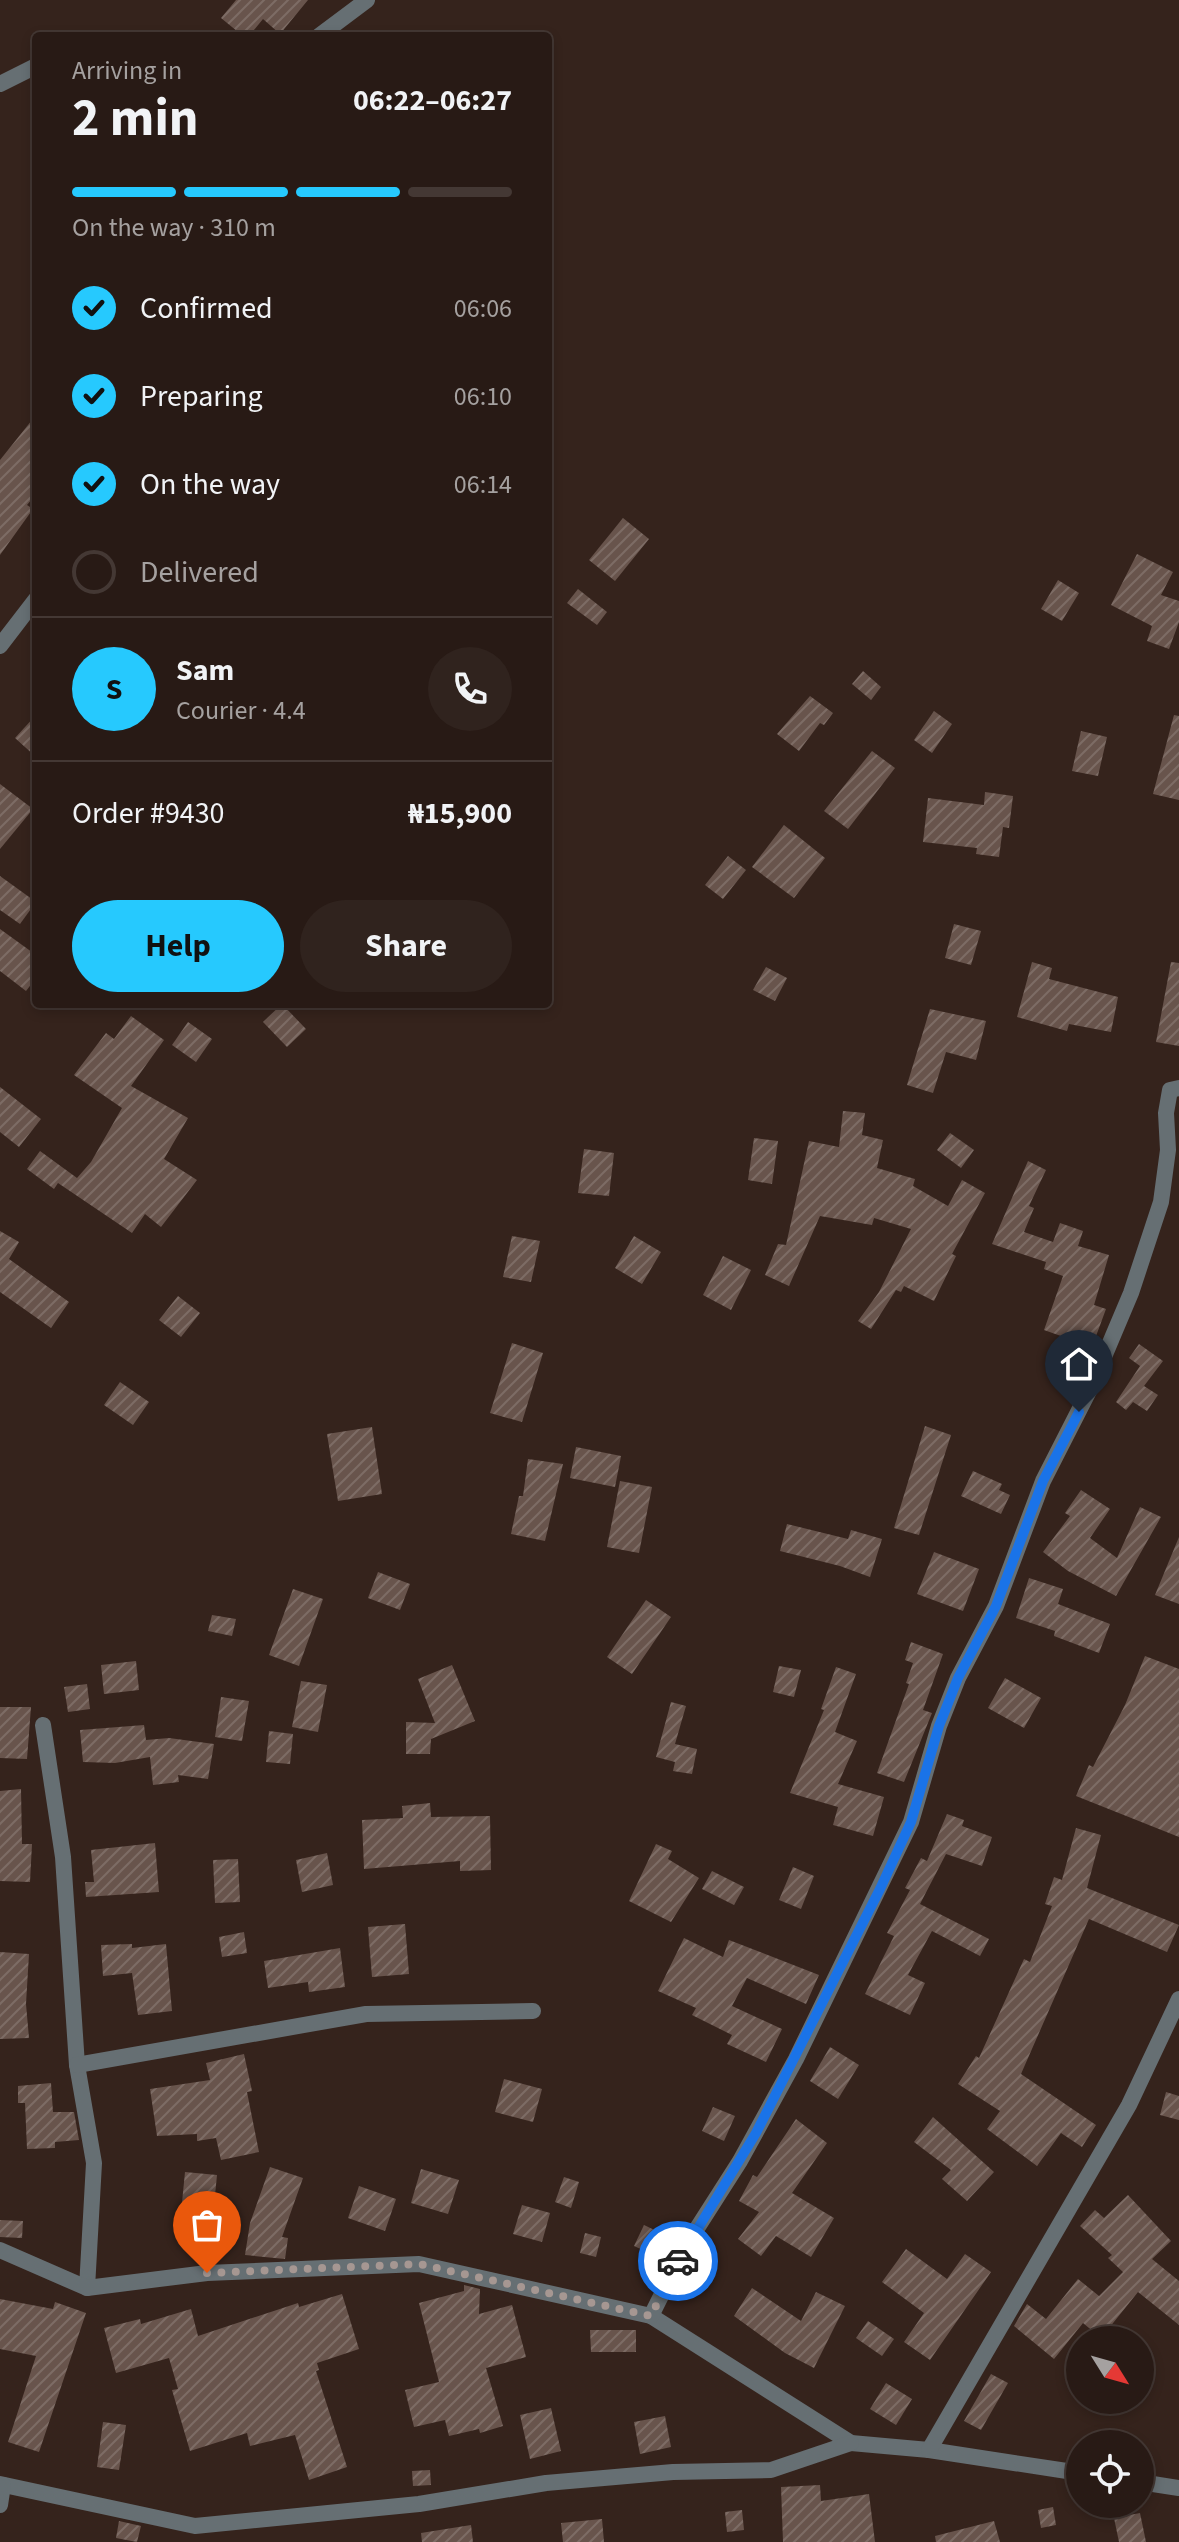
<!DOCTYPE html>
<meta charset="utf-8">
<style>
body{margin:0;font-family:"Source Sans 3",sans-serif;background:#30231e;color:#f1f3f6;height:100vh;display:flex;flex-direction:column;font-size:30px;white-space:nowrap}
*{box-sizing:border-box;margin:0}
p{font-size:26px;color:#a5a1a0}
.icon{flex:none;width:44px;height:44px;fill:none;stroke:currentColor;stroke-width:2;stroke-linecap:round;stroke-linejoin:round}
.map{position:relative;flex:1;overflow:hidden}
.details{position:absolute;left:32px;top:32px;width:520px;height:976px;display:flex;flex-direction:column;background:#281a15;border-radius:8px;box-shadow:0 4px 12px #0003,0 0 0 2px #443834}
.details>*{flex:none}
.needle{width:52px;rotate:127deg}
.tools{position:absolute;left:1066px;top:2326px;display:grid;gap:16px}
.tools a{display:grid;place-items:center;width:88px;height:88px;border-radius:50%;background:#281a15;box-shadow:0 4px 12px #0003,0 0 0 2px #443834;font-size:40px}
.pin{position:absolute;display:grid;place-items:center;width:68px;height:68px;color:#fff;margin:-82px -34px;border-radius:50% 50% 50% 0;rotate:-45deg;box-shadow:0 0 8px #0007}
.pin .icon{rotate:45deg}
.courier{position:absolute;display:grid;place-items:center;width:80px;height:80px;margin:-40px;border:6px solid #1a73e8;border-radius:50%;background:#fff;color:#222;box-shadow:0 2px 10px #0007}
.headline em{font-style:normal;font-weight:700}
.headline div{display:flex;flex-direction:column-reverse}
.headline{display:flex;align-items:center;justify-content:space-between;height:136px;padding:0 40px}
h1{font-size:52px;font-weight:700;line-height:60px}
.bar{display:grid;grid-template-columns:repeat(4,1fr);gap:12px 8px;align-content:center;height:96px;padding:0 40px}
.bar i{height:10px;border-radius:6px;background:#443834}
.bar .current{background:#26c9fe}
.bar p{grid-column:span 4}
.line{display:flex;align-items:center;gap:20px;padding:0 40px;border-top:2px solid #443834}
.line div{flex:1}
.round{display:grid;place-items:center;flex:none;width:84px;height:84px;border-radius:42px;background:#30231e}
ol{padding:0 40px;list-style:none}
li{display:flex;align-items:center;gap:24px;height:88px}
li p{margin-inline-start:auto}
li .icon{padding:8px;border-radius:50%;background:#26c9fe;color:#111;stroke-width:4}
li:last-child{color:#a5a1a0}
li i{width:44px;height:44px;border:4px solid #443834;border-radius:50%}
.cta{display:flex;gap:16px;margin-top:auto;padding:16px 40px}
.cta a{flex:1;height:92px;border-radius:48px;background:#26c9fe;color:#111;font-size:32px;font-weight:700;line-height:92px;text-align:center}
.cta a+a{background:#30231e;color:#f1f3f6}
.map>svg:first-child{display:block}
.building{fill:url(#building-hatch)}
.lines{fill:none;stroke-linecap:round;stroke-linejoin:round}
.minor{stroke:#666f73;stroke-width:16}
.done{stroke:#a69792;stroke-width:8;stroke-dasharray:0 14.4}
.route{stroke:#1a73e8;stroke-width:10}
</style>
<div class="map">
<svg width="1179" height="2542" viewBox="0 0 1179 2542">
<defs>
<pattern id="building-hatch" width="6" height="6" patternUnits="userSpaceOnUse" patternTransform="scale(2)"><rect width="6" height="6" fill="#68544c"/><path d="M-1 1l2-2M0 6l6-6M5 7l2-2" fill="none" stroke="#7d6c65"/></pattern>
</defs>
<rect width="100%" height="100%" fill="#35231c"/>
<g class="building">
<polygon points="236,0 308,0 280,34 263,19 249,36 243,36 221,18"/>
<polygon points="36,415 36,494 27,505 33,509 0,555 0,460"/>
<polygon points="623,518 649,539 615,581 589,560"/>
<polygon points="1137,554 1173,572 1161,595 1179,601 1179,622 1169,649 1147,641 1152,626 1111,605"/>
<polygon points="1058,580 1079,593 1062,621 1041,609"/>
<polygon points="578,589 607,612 597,625 567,603"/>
<polygon points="863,671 881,687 871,700 852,684"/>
<polygon points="810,696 833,713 824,725 820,723 799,751 777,734"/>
<polygon points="934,711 952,724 932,753 914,740"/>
<polygon points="36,715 36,757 15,738"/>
<polygon points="1174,715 1179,716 1179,800 1153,794"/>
<polygon points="1081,731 1107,737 1098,776 1072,771"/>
<polygon points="872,751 895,768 848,829 824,811"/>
<polygon points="0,784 33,809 0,849"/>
<polygon points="985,792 1013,796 1009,828 1003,827 999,857 976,854 977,848 923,842 928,798 984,805"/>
<polygon points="784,825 825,858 794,898 752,867"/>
<polygon points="728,856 746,870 723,899 705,885"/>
<polygon points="0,876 36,902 20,924 0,910"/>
<polygon points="954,924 981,931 971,965 945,958"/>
<polygon points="0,929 36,955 36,978 26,991 0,971"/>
<polygon points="1032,962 1052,968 1049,979 1118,997 1111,1032 1069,1024 1067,1031 1017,1017"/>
<polygon points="1171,962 1179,963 1179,1046 1156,1042"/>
<polygon points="766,967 787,978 775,1001 753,990"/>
<polygon points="282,1004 306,1029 287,1047 263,1022"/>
<polygon points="930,1009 986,1021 976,1060 946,1052 933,1093 907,1085"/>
<polygon points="131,1016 164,1040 131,1086 188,1118 164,1159 197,1180 161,1227 145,1214 132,1233 58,1183 54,1189 27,1169 40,1151 77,1178 91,1162 122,1108 74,1075 106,1033 114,1039"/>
<polygon points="188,1022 212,1039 196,1062 172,1045"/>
<polygon points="0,1087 41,1119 19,1147 0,1132"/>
<polygon points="843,1111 865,1113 862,1135 883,1140 877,1168 915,1179 913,1186 948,1206 962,1180 985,1193 952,1254 956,1256 934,1301 904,1286 901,1292 896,1290 871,1329 858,1321 879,1292 911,1229 874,1218 872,1225 820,1216 789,1286 765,1275 778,1244 786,1245 809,1141 839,1147"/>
<polygon points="950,1133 974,1150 961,1168 937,1150"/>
<polygon points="754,1138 778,1141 772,1184 748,1180"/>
<polygon points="584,1149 614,1153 609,1196 578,1193"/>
<polygon points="1028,1161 1046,1170 1029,1206 1034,1208 1024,1232 1053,1242 1060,1223 1083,1231 1078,1246 1109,1255 1094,1305 1106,1309 1092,1347 1044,1330 1063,1276 1044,1269 1046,1262 992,1244"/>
<polygon points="0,1231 19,1242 9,1259 69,1302 51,1328 0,1292"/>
<polygon points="512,1236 540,1241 531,1282 503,1277"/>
<polygon points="634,1236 661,1252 642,1284 615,1268"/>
<polygon points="723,1256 751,1270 731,1310 703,1295"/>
<polygon points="178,1296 200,1313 181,1337 159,1320"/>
<polygon points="512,1343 543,1353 522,1422 490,1413"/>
<polygon points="1139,1344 1163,1361 1144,1386 1158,1395 1147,1411 1133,1402 1126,1410 1116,1402 1140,1366 1129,1358"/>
<polygon points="120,1382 149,1402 133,1425 104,1405"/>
<polygon points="925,1426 951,1435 919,1535 894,1528"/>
<polygon points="372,1427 382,1494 338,1501 327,1434"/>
<polygon points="576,1447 621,1456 615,1487 570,1478"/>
<polygon points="528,1459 563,1464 545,1541 511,1534 519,1496 523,1496"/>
<polygon points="973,1471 1002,1484 999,1490 1010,1495 1001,1514 961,1496"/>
<polygon points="620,1481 652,1487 639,1553 607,1547"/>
<polygon points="1081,1490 1110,1509 1090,1538 1117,1558 1140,1507 1161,1517 1116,1596 1068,1571 1043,1552 1070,1516 1065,1513"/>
<polygon points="787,1524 848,1539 851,1530 882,1539 870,1577 840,1566 780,1551"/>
<polygon points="1179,1537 1179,1604 1155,1595"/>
<polygon points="934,1552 979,1569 963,1611 917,1594"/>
<polygon points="378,1572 410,1584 400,1610 368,1598"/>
<polygon points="1029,1578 1063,1589 1058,1604 1110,1624 1099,1653 1054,1636 1055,1631 1016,1618"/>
<polygon points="293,1589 323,1599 299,1666 269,1655"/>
<polygon points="646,1600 671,1617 632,1674 607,1657"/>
<polygon points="212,1615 236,1619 232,1636 208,1631"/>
<polygon points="911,1642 943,1654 923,1710 932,1713 904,1782 877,1773 909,1684 906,1683 913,1663 905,1660"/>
<polygon points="1145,1656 1179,1669 1179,1837 1076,1796 1089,1765 1093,1767 1125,1705"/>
<polygon points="136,1661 139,1690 104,1694 101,1665"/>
<polygon points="452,1665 475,1721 431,1739 430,1754 406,1754 406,1722 435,1723 418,1679"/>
<polygon points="779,1666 801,1670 794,1697 773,1692"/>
<polygon points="836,1667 856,1674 835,1732 857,1741 838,1784 884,1797 873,1836 833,1825 838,1807 790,1793 824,1710 821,1709"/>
<polygon points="1005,1678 1041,1698 1024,1728 988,1708"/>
<polygon points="301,1681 327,1685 318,1732 292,1727"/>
<polygon points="87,1684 90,1709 68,1712 64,1687"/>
<polygon points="221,1697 249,1701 242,1741 215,1737"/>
<polygon points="671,1702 686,1706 675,1744 697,1749 692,1774 673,1771 675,1762 656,1757"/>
<polygon points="0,1707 31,1707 27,1759 0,1758"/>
<polygon points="144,1725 146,1740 169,1738 214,1744 208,1779 178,1775 179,1782 153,1785 150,1757 115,1763 83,1762 80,1730"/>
<polygon points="269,1731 293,1734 290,1764 266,1762"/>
<polygon points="21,1789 22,1844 32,1844 30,1882 0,1881 0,1791"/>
<polygon points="430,1803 431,1817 490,1816 491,1870 460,1871 460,1861 364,1869 362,1820 403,1818 402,1806"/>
<polygon points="947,1814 964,1820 962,1826 992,1837 982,1866 946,1854 920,1904 989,1939 980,1956 932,1931 908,1975 925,1983 910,2015 865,1994 894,1936 887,1933 910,1890 905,1888 921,1858 927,1861"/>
<polygon points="1076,1828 1101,1835 1087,1888 1179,1925 1167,1952 1089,1919 1021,2074 1096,2125 1082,2147 1061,2133 1037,2166 987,2129 1000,2111 958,2084 976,2056 979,2058 1024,1959 1030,1962 1052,1906 1045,1904 1054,1877 1062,1880"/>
<polygon points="155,1843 159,1892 86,1897 85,1882 94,1882 91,1850"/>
<polygon points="656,1844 672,1851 668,1859 699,1878 671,1922 629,1901"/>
<polygon points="327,1853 333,1885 302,1892 296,1860"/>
<polygon points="238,1859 240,1902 215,1903 213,1860"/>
<polygon points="793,1867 814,1876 801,1909 779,1900"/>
<polygon points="712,1871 744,1887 734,1905 702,1889"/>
<polygon points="405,1924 409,1974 372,1977 368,1927"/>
<polygon points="244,1932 247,1953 222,1957 219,1937"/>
<polygon points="684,1938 723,1957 729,1940 819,1975 806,2004 747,1978 732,2006 782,2029 766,2062 727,2044 732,2035 692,2015 696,2008 658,1991"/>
<polygon points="132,1944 132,1948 166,1944 172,2011 138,2015 132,1973 103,1976 101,1945"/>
<polygon points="340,1948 345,1987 309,1992 308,1982 268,1988 264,1961"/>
<polygon points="0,1952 29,1954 26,2004 29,2038 0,2039"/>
<polygon points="830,2047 859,2065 838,2099 810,2081"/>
<polygon points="244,2054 252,2091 247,2092 259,2152 221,2160 216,2138 197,2141 197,2134 157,2136 150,2089 210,2080 206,2063"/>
<polygon points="504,2079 542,2089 533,2122 495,2112"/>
<polygon points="51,2083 53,2112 74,2112 79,2140 55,2142 55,2148 27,2149 25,2103 18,2103 18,2086"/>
<polygon points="1166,2092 1179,2096 1179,2120 1160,2115"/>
<polygon points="713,2107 735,2116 724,2141 702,2131"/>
<polygon points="933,2117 994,2172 967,2201 942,2179 951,2170 914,2142"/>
<polygon points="796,2119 827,2143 792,2193 834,2218 811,2257 776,2236 761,2256 738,2239 759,2212 739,2201 753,2175 757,2177"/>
<polygon points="270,2167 303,2178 282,2237 288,2238 285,2259 245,2255 250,2223"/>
<polygon points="421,2169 459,2180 448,2214 411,2203"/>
<polygon points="185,2172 217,2175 212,2226 180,2223"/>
<polygon points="564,2177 579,2182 571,2208 555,2202"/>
<polygon points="359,2186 396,2199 385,2231 348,2218"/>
<polygon points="1128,2195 1171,2241 1152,2259 1179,2281 1179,2325 1138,2292 1101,2338 1083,2323 1054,2359 1014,2326 1027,2304 1046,2319 1078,2279 1099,2296 1123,2272 1108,2258 1112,2255 1080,2226 1095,2210 1104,2218"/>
<polygon points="522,2205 550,2213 542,2242 513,2234"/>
<polygon points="0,2220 23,2221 22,2238 0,2237"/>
<polygon points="644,2225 665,2235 656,2256 634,2246"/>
<polygon points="585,2233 601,2237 596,2257 580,2253"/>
<polygon points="906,2249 947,2279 965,2254 991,2272 930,2360 904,2342 924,2313 882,2282"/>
<polygon points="464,2285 480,2289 479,2314 512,2305 526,2357 486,2368 503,2426 480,2433 479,2429 449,2436 445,2420 414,2427 405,2390 439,2382 419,2303 464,2291"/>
<polygon points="752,2288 801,2321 816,2292 845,2306 814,2368 785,2353 734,2316"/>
<polygon points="342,2294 359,2349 317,2363 319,2370 316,2371 347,2467 309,2480 295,2435 250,2446 247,2433 190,2451 172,2390 178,2389 169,2358 116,2373 104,2328 140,2319 141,2324 191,2309 198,2336 298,2303 299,2307"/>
<polygon points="0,2299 53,2309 55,2302 86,2313 39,2452 8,2442 36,2356 0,2349"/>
<polygon points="868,2321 894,2339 882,2356 856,2338"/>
<polygon points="590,2330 636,2330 636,2352 591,2352"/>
<polygon points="991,2374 1008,2383 981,2430 964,2421"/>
<polygon points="886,2383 912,2399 896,2425 870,2409"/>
<polygon points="551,2408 561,2451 530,2459 520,2415"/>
<polygon points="665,2416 671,2447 640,2454 634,2422"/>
<polygon points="103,2422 126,2425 119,2470 97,2467"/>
<polygon points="430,2470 431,2485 413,2486 412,2471"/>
<polygon points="820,2485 821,2501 869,2494 875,2542 783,2542 781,2487"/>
<polygon points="1053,2507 1056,2525 1041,2528 1038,2510"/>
<polygon points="742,2510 744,2530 727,2532 725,2512"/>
<polygon points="1140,2513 1146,2542 1119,2542 1114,2518"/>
<polygon points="602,2519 604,2542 563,2542 561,2523"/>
<polygon points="119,2521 141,2526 137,2542 116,2538"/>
<polygon points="994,2521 1000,2542 936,2542 935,2536"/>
<polygon points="471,2525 473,2542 422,2542 421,2533"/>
</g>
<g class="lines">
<g class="minor">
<polyline points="319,36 367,0"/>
<polyline points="0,84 36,66"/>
<polyline points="0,646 36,599"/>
<polyline points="43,1725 63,1857 77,2065 94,2163 87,2288"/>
<polyline points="77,2065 366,2014 533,2011"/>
<polyline points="0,2250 87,2288 207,2273 419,2264 651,2316 851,2443 929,2450 1080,2473"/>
<polyline points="651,2316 687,2244 740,2161 796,2059 911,1822 939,1726 958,1678 996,1606 1043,1481 1093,1383 1131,1293 1161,1202 1168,1150 1166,1113 1170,1090 1179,1088"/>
<polyline points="929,2450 1129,2105 1179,1999"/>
<polyline points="1140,2482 1179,2488"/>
<polyline points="0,2484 195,2526 419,2504 546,2483 673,2472 771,2470 851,2443"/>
<polyline points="0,2505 3,2485"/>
</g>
</g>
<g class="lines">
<polyline class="done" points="207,2273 419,2264 651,2316 678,2261"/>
<polyline class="route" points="678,2261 756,2133 880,1889 911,1822 939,1726 958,1678 996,1606 1043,1481 1079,1412"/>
</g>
</svg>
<div class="tools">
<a><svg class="needle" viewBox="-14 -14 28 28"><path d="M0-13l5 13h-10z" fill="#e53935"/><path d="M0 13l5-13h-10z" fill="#a5a1a0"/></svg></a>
<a><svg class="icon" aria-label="locate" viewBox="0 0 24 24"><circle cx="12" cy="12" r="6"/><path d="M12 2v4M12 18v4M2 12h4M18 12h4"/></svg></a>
</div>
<div class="pin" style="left:207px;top:2273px;background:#ea580c"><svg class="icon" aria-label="bag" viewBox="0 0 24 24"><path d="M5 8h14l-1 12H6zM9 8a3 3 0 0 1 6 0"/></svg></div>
<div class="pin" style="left:1079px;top:1412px;background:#1f2937"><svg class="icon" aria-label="home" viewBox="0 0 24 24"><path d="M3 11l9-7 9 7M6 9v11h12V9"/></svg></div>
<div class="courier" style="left:678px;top:2261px"><svg class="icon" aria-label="car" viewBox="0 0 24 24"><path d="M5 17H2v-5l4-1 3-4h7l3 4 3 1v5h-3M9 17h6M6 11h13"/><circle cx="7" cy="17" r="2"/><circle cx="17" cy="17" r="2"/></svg></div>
<section class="details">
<div class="headline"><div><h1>2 min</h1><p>Arriving in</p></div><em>06:22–06:27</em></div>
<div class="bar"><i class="current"></i><i class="current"></i><i class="current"></i><i></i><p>On the way · 310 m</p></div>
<ol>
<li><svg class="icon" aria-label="check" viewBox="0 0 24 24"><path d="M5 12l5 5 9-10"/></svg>Confirmed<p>06:06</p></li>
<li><svg class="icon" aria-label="check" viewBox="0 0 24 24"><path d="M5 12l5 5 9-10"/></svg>Preparing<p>06:10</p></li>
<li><svg class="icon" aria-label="check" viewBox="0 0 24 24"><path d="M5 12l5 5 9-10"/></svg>On the way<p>06:14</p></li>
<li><i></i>Delivered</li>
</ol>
<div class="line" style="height:144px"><b class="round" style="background:#26c9fe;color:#111">S</b><div><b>Sam</b><p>Courier · 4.4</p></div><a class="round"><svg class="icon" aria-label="phone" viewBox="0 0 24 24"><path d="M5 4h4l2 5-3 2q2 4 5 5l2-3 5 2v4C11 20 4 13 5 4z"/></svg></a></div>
<div class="line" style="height:104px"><div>Order #9430</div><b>₦15,900</b></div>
<div class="cta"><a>Help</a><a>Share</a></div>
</section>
</div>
